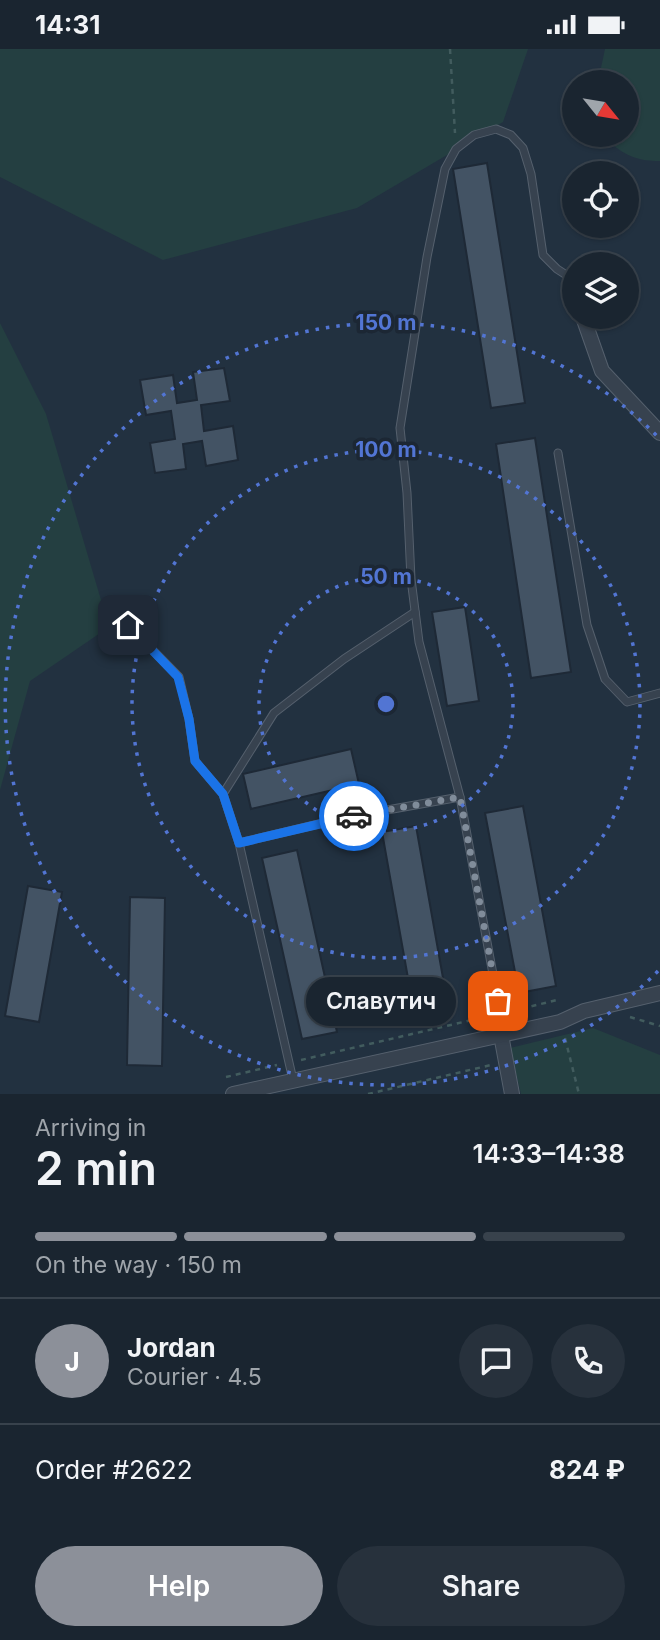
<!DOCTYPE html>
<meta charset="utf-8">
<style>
body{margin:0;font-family:Inter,sans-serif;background:#27313c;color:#f1f3f6;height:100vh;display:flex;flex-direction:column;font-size:26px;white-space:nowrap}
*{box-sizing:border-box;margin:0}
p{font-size:23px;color:#9fa5ab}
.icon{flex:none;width:38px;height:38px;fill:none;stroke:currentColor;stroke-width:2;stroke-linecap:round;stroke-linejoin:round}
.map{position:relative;height:1045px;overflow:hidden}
.details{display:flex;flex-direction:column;background:#1a2530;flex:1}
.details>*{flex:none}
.needle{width:46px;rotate:120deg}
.controls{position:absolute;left:562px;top:21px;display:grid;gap:14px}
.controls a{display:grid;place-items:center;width:77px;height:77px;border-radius:50%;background:#1a2530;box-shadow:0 2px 5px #0004,0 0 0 2px #38424c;font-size:35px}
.pin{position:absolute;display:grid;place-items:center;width:60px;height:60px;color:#fff;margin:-30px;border-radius:14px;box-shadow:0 4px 10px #0006}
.courier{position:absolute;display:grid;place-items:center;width:70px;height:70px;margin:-35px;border:5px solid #1a73e8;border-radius:50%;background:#fff;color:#222;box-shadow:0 2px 9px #0007}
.bubble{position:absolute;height:49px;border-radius:24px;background:#1a2530;box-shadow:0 2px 5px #0004,0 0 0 2px #38424c;font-size:23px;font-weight:600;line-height:49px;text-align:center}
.headline em{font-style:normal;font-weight:600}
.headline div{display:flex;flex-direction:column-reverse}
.headline{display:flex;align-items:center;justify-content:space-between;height:119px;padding:0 35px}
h1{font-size:46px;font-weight:600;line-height:52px}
.bar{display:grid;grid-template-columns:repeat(4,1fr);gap:10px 7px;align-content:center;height:84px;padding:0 35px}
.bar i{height:9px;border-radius:5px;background:#38424c}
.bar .selected{background:#8c9099}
.bar p{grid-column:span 4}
.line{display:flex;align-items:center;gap:18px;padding:0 35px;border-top:2px solid #38424c}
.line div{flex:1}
.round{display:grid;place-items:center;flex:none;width:74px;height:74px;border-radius:37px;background:#27313c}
.cta{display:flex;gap:14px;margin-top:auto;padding:14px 35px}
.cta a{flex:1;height:80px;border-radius:42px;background:#8c9099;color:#fff;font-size:28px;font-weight:600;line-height:80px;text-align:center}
.cta a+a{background:#27313c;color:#f1f3f6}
.status{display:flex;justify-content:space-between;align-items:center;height:49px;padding:0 35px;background:#1a2530;direction:ltr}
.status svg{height:19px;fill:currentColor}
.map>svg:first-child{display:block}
.green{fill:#243f41}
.building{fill:#435364;stroke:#1e2936;stroke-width:2}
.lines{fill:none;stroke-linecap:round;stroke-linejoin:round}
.service-casing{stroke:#55606d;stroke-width:9}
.minor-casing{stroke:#55606d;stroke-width:16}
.path{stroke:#425c5e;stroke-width:2.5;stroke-dasharray:5 5;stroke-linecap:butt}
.service{stroke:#37424f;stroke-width:7}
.minor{stroke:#37424f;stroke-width:14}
.done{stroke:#808c9a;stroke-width:7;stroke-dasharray:0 12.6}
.route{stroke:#1a73e8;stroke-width:9}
.ring{fill:none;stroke:#5275d3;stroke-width:3.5;stroke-dasharray:3.5 7}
.centre{fill:#5275d3;stroke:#1c2734;stroke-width:3.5}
.ring-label{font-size:21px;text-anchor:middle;font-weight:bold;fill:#5275d3;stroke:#1c2734;stroke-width:7;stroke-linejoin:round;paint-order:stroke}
</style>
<div class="status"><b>14:31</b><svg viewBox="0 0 49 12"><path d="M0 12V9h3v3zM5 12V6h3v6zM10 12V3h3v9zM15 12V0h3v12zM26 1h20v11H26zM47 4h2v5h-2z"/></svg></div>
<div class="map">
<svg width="660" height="1045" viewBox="0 0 660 1045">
<rect width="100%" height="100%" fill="#223140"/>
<g class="green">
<polygon points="0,0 528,0 503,73 357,159 163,211 0,128"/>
<path d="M605 0H660V112C632 112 622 104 601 86H626V33H598Z"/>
<polygon points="0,274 46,365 109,578 30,632 0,741"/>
<polygon points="593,979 660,1006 660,1045 521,1045 510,999"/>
</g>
<g class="building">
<polygon points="487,114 525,354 491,359 453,120"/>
<polygon points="224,319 230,352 201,356 204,382 233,377 238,411 206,417 202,392 183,395 186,420 155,424 150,394 175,390 171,362 146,366 140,331 173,326 177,354 197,351 193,323"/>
<polygon points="535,389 571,623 531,629 496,395"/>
<polygon points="465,558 479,652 447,657 432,563"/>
<polygon points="351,700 359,735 251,760 243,725"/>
<polygon points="523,757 556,937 519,944 485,764"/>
<polygon points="416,777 448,957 414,963 382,783"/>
<polygon points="297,801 337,983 302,990 262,809"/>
<polygon points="28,837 62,843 39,973 5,967"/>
<polygon points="130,848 165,849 162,1017 127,1016"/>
</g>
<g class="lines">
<g class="service-casing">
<g id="service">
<polyline points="558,404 587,576 605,630 627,653 660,644"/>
<polyline points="128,576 179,628 189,670 195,712 223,745 239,794 293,1031"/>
<polyline points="223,745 274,664 344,610 415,563"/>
<polyline points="239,794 348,768 460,748"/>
<polyline points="501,986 498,952 460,748 419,593 411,530 407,444 400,379 427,208 445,120 456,100 474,86 496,80 511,86 523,99 531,125 543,206 557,220 574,231"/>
</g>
</g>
<g class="minor-casing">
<g id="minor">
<polyline points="583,268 602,322 660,384"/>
<polyline points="501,986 512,1045"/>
<polyline points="233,1045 560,973 584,962 660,944"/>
</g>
</g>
<g class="path">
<polyline points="450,0 455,84"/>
<polyline points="512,962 557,951"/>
<polyline points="630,968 660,977"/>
<polyline points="565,989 579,1045"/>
<polyline points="301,1011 489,967"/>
<polyline points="226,1028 277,1016"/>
<polyline points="368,1045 491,1016"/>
</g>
<use href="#service" class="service"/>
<use href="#minor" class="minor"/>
</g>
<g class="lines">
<polyline class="done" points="354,767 460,748 498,952"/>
<polyline class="route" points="128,576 178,628 189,670 195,712 223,745 239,794 354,767"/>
</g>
<g class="ring">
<circle cx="386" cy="655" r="127"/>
<circle cx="386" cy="655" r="254"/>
<path d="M658 922A381 381 0 1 1 658 388"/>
</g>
<circle cx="386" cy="655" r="10" class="centre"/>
<g class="ring-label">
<text x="386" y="281">150 m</text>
<text x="386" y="408">100 m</text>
<text x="386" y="535">50 m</text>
</g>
</svg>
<div class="controls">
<a><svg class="needle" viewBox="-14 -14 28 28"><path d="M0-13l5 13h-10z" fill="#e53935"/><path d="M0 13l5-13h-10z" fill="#9fa5ab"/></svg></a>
<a><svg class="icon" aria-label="locate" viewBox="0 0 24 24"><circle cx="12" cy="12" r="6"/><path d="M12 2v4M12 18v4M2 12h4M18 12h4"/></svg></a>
<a><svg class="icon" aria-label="layers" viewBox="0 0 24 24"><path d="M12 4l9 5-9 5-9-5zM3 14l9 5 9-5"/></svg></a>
</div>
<div class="pin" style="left:498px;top:952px;background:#ea580c"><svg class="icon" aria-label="bag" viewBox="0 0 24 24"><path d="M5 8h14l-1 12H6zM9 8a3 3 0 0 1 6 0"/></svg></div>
<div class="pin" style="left:128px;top:576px;background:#1f2937"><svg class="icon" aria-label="home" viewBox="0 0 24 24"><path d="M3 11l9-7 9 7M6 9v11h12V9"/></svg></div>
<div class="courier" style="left:354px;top:767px"><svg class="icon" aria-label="car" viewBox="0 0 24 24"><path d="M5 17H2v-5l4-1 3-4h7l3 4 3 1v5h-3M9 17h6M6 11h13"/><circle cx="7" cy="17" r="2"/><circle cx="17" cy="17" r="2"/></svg></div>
<div class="bubble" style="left:306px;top:928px;width:150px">Славутич</div>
</div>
<section class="details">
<div class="headline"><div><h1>2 min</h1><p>Arriving in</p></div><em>14:33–14:38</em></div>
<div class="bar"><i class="selected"></i><i class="selected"></i><i class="selected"></i><i></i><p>On the way · 150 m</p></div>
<div class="line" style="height:126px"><b class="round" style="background:#8c9099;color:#fff">J</b><div><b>Jordan</b><p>Courier · 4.5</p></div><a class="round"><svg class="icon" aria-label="chat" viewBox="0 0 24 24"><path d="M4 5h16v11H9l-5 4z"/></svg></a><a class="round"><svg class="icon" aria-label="phone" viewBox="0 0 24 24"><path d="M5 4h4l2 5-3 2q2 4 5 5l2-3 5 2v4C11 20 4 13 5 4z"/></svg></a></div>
<div class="line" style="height:91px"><div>Order #2622</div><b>824 ₽</b></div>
<div class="cta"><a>Help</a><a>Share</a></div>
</section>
